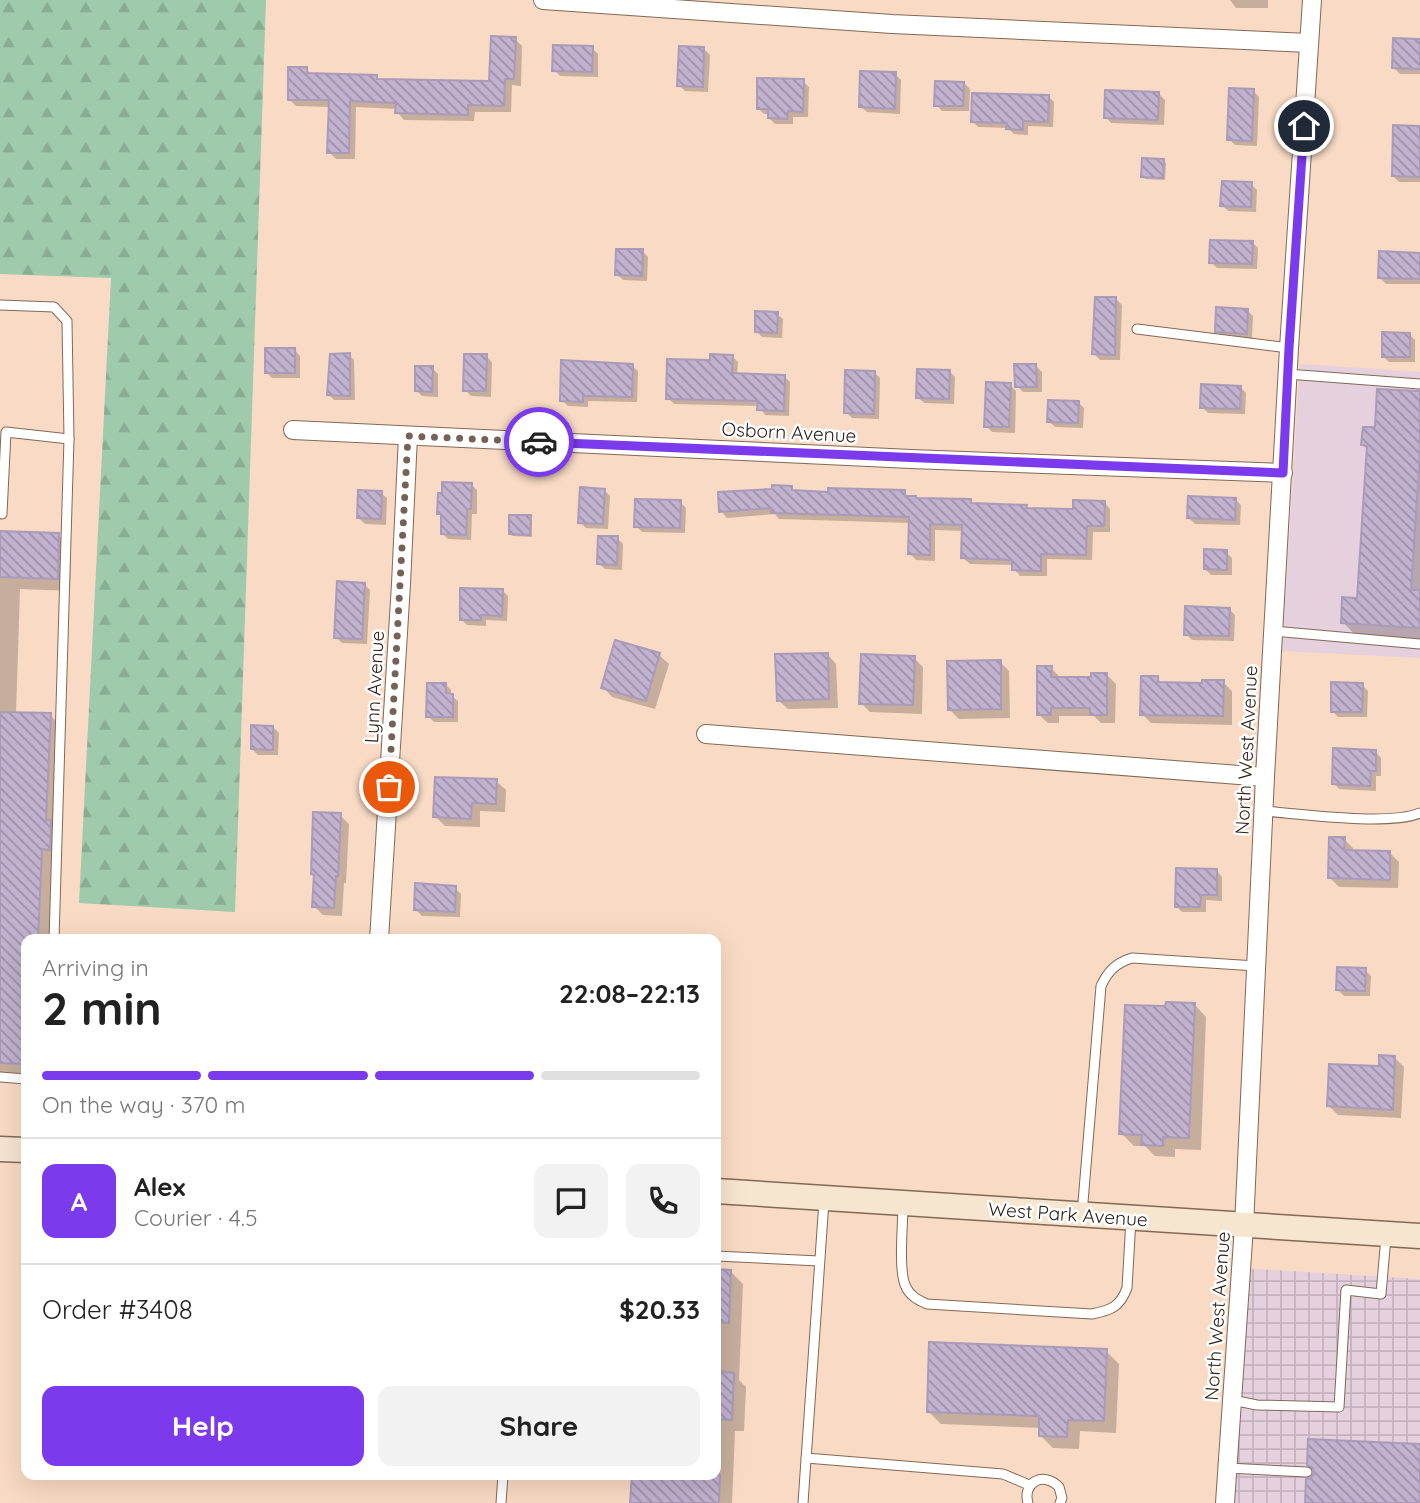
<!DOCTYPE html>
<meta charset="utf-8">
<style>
body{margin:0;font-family:Quicksand,sans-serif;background:#f2f2f2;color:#222;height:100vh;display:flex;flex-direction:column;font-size:26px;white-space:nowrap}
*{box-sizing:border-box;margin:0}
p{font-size:23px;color:#767676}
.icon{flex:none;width:38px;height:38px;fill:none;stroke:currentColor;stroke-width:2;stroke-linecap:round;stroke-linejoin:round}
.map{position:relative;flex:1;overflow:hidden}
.sheet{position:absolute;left:21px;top:934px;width:700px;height:546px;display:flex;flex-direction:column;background:#fff;border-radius:14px;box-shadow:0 7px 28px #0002}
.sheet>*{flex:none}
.pin{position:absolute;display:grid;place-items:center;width:60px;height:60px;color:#fff;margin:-30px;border:4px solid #fff;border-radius:50%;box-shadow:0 2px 7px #0007}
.courier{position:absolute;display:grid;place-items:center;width:70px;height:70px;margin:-35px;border:5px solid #7c3aed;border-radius:50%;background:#fff;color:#222;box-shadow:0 2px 9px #0007}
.head em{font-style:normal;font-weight:700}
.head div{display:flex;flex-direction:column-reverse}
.head{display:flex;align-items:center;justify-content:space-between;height:119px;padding:0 21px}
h1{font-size:46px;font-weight:700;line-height:52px}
.bar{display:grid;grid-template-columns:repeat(4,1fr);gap:10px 7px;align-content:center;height:84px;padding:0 21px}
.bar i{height:9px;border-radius:5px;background:#e0e0e0}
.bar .selected{background:#7c3aed}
.bar p{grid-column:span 4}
.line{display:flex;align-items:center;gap:18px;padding:0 21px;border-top:2px solid #e0e0e0}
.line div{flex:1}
.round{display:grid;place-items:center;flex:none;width:74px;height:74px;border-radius:14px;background:#f2f2f2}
.action{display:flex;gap:14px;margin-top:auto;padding:14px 21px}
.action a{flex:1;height:80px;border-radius:14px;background:#7c3aed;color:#fff;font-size:28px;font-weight:700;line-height:80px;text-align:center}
.action a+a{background:#f2f2f2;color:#222}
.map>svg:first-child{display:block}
.industrial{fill:url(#industrial-grid)}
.education{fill:#e5d0dd}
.forest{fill:url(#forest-firs)}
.shadow{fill:#0003}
.building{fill:url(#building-back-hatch);stroke:#aa9bb9;stroke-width:2}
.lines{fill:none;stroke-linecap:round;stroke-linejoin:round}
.lane-casing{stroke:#836855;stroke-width:11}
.street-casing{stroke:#836855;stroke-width:20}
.secondary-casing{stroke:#836855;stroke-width:27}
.lane{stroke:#fff;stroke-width:9}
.street{stroke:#fff;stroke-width:18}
.secondary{stroke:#f6e5cf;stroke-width:24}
.done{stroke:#756256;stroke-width:7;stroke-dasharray:0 12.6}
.route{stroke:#7c3aed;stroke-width:9}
.labels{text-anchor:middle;stroke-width:5;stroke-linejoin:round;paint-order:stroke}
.street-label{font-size:19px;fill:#2e221a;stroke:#fff}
</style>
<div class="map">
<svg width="1420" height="1503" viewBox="0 0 1420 1503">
<defs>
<pattern id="industrial-grid" width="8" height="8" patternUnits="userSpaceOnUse" patternTransform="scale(1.75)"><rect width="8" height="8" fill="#e5d0dd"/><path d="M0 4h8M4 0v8" fill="none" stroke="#c5b2bd"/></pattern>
<pattern id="forest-firs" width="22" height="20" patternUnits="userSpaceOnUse" patternTransform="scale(1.75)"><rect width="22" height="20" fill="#9fcaab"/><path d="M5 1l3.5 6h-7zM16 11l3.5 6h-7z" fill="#89ad93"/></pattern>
<pattern id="building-back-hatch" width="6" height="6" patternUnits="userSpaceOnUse" patternTransform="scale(1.75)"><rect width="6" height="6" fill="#c1b2d0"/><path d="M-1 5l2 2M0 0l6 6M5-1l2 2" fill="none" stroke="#9d90a8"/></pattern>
</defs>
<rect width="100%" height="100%" fill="#f9dac4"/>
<polygon class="industrial" points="1241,1268 1420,1279 1420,1503 1226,1503"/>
<polygon class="education" points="1300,364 1420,372 1420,658 1282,651"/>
<polygon class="forest" points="0,0 266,0 235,912 79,903 111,278 0,274"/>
<g class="shadow">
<polygon points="1230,0 1268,0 1268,8 1236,8"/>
<polygon points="515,39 522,46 521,86 512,85 511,112 475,112 474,121 404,120 397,112 397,109 356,107 355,159 336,159 329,152 330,107 296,106 289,99 306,69 313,75 377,77 380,81 491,83"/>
<polygon points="1420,41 1420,74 1400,74 1394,68"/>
<polygon points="592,48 598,54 598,77 560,76 554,70"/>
<polygon points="704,49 710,55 708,92 685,91 679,85"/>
<polygon points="895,74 901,80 900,114 867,112 861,107"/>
<polygon points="803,81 809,87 808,117 793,117 793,124 775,124 769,118 770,114 764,114 758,108"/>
<polygon points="964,83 970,89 969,111 942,111 936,105"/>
<polygon points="1253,91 1259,97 1257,146 1235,145 1229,139"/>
<polygon points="1159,94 1165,100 1164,125 1111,123 1106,117"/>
<polygon points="1048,96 1054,102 1053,127 1028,126 1028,135 1014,134 1008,128 978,127 972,121"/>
<polygon points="1420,127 1420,182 1399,182 1393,176"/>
<polygon points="1163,161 1166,163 1165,180 1145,179 1143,176"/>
<polygon points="1251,184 1257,190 1256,212 1228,211 1222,205"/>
<polygon points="1252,242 1258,248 1257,269 1217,268 1211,262"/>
<polygon points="642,251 648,257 647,281 623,280 617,274"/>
<polygon points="1420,255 1420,284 1386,284 1380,278"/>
<polygon points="1116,299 1122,305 1120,360 1100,360 1094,354"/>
<polygon points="1247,310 1253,316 1252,339 1223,337 1217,331"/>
<polygon points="777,314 783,319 782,338 762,337 756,331"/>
<polygon points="1409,334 1415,340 1415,362 1389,362 1383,356"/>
<polygon points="295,350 300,356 300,378 272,378 266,372"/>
<polygon points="349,355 354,360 355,400 334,400 329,395"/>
<polygon points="486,356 492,362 491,397 471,396 465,390"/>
<polygon points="732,356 738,362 737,375 784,376 790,382 789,416 765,415 759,406 674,404 668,398 711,362"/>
<polygon points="632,366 638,371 637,402 588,401 588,407 568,406 562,400"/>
<polygon points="1036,366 1042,372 1042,392 1023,392 1017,386"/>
<polygon points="432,368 438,374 438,397 422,396 416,390"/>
<polygon points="949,371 955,377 954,404 924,403 918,397"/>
<polygon points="874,372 880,378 879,419 852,418 846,412"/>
<polygon points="1010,385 1016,391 1015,433 992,432 986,426"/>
<polygon points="1240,387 1246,393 1245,414 1208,413 1202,407"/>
<polygon points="1420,393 1420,639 1355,635 1343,622 1359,600 1368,450 1363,445 1376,429"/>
<polygon points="1078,402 1084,408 1083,428 1055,427 1049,421"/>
<polygon points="471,484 477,490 477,514 472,514 471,540 448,539 442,533 443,517 439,514"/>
<polygon points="791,488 795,492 904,492 909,497 917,499 970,501 974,504 1026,507 1029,510 1074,511 1104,502 1110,509 1110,532 1093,532 1092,560 1047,559 1047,576 1020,576 1014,569 1014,565 970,564 963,558 964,531 935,530 935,561 916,560 910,554 910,523 779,519 775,514 727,518 721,511"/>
<polygon points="604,490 610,496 608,529 586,528 580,522"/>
<polygon points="381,493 387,498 386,525 365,524 359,518"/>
<polygon points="1235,499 1241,505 1240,525 1195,524 1189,518"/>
<polygon points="680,502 686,508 685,533 642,532 636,526"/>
<polygon points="530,517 532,520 532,537 513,536 510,534"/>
<polygon points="0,532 58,535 71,547 70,591 20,589 16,714 50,715 63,728 58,831 62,835 62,862 54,861 50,940 26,940 26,1075 0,1074"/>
<polygon points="617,538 623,544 622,570 605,569 599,564"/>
<polygon points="1226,552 1232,558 1232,575 1211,575 1205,569"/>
<polygon points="364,584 370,590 367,644 342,643 336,637"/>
<polygon points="502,590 508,596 507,621 486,620 486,626 467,625 461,619"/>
<polygon points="1229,609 1235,615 1234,641 1192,640 1186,634"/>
<polygon points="827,654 836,664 838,708 788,709 778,700"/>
<polygon points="659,655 669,664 655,709 612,697 603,687"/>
<polygon points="914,658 923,667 922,714 870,712 861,703"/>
<polygon points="1000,662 1009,671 1010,718 959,719 950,710"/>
<polygon points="1051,668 1060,677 1093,679 1107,675 1116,684 1115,723 1101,723 1094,716 1059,716 1059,723 1048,723 1038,714"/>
<polygon points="1157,678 1163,684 1204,685 1223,682 1232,691 1232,725 1151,723 1142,714"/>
<polygon points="445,684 451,690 451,695 458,701 458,722 434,722 428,716"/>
<polygon points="1362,685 1368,691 1367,717 1338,717 1332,711"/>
<polygon points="273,727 279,733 278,755 258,755 252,749"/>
<polygon points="1376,752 1381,758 1381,776 1376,776 1376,791 1339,789 1334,783"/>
<polygon points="496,781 506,790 505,812 480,811 480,827 445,826 435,816"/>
<polygon points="340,815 349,824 346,883 344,883 342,916 323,915 314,906"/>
<polygon points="1344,839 1353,848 1353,852 1390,853 1399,862 1398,888 1339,887 1330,878"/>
<polygon points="1217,871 1222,877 1222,901 1206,900 1206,912 1182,912 1176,906"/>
<polygon points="455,888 461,894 460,917 422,916 416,910"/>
<polygon points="1365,970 1371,976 1370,996 1344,996 1338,990"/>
<polygon points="1194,1004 1206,1017 1201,1150 1175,1149 1175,1157 1155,1156 1145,1146 1134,1146 1121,1133 1167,1008"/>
<polygon points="1394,1057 1404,1067 1401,1118 1338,1115 1329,1106"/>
<polygon points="716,1271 730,1271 743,1284 739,1380 746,1387 744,1431 735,1431 732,1503 632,1503 716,1475"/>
<polygon points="1106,1351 1119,1364 1116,1433 1080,1431 1079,1449 1053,1448 1040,1435 1041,1428 941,1424 928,1411"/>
</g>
<g class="building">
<polygon points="491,36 516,37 514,79 505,79 504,106 468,105 468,115 395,113 396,103 350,101 349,153 327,153 329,100 288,100 288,67 307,67 307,73 377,75 377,79 489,81"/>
<polygon points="1393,38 1420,39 1420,69 1392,68"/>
<polygon points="553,45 593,46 592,72 552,71"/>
<polygon points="679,46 704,47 703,87 677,86"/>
<polygon points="860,71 896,72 895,109 859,107"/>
<polygon points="757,78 804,79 803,112 788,111 787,119 768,118 768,109 757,109"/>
<polygon points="935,81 964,82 963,106 934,106"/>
<polygon points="1229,88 1254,89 1252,141 1227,140"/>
<polygon points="1105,90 1159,92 1158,120 1104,118"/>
<polygon points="972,93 1049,95 1048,122 1023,121 1023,130 1006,129 1007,123 971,122"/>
<polygon points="1393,125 1420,126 1420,177 1392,176"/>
<polygon points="1142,158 1164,159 1163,178 1141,177"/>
<polygon points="1222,181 1252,182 1251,207 1220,206"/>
<polygon points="1210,240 1253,241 1252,264 1209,263"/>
<polygon points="616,249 643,249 642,276 615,275"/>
<polygon points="1379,251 1420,253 1420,279 1378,278"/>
<polygon points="1095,297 1116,297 1115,355 1092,354"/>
<polygon points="1216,307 1248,309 1247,334 1215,332"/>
<polygon points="755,311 778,312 777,333 755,332"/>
<polygon points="1382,332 1410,333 1410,357 1382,357"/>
<rect x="265" y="348" width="30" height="25"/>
<polygon points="350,353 350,396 327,395 330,354"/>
<polygon points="464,354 487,354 486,391 463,391"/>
<polygon points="710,354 733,355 732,373 785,375 784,411 757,410 758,401 666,399 667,359 710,360"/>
<polygon points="561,360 633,364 632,397 583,396 583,402 560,401"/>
<polygon points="1014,364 1036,364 1037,387 1015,387"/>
<polygon points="415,366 433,366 432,392 415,391"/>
<polygon points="917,369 950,370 949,399 916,398"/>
<polygon points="845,370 875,371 874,414 844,413"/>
<polygon points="986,382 1011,383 1009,427 984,427"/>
<polygon points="1201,384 1241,386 1240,409 1200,408"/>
<polygon points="1377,389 1420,391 1420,454 1411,590 1420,590 1420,628 1341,623 1342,597 1357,598 1367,446 1361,445 1363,427 1375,427"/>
<polygon points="1048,400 1079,401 1078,423 1047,422"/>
<polygon points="442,482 472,483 471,509 467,509 466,535 441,534 441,514 437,514 438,493 442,493"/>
<polygon points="772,485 792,486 792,490 828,492 828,488 905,490 905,496 916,496 916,498 971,499 971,503 1027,505 1026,508 1073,509 1073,500 1105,501 1104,526 1087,526 1086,555 1041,554 1041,571 1012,570 1012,560 961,558 962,525 930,524 930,555 908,554 909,517 771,513 771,508 719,512 718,492 772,489"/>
<polygon points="580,487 605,489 603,524 578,523"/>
<polygon points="358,490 382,491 381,519 357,518"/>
<polygon points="1188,496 1236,498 1235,520 1187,518"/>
<polygon points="635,499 681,500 680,528 634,527"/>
<polygon points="509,515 531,515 530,535 509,534"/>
<polygon points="0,531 59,533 58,579 0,577"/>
<polygon points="598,536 618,536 617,565 597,564"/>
<polygon points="1204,549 1227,550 1227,570 1204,569"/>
<polygon points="337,581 365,583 362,639 334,638"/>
<polygon points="460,588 503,589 502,616 481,615 481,620 460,620"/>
<polygon points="1185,606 1230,608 1229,636 1184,635"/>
<polygon points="615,640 660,653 646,701 601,688"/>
<polygon points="828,653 829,699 777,701 775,654"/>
<polygon points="861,654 915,656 913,705 859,704"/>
<polygon points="1001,660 1001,709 948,710 947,661"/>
<polygon points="1037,666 1052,666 1051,677 1091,677 1091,673 1107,673 1107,715 1090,715 1090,708 1051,708 1051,715 1037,715"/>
<polygon points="1141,676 1158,676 1158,682 1202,683 1202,680 1224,680 1223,716 1140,715"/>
<polygon points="1331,682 1363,683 1362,712 1331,712"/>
<polygon points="427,683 446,683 446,693 453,694 453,717 426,717"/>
<polygon points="0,712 51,713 46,820 51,820 50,850 42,849 38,940 26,940 26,1064 0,1063"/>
<polygon points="251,725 273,726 273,750 251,749"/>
<polygon points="1333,748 1376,750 1376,771 1371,771 1370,786 1332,784"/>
<polygon points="435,777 497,779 496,804 472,803 471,819 433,817"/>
<polygon points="313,812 341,813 338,876 336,876 334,908 312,907 314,875 311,874"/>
<polygon points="1329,837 1345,837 1344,850 1390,851 1390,880 1328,878"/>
<polygon points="1176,868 1217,869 1217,895 1201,895 1200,907 1175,907"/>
<polygon points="415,883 456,886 455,912 414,910"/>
<polygon points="1337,967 1366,968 1365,991 1336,990"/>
<polygon points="1166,1002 1195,1003 1189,1138 1163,1137 1163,1146 1141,1145 1142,1135 1119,1134 1125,1005 1165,1006"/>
<polygon points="1379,1055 1395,1056 1393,1110 1327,1106 1329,1064 1379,1066"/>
<polygon points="716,1269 731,1270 729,1323 716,1322"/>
<polygon points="929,1342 1107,1349 1104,1421 1068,1420 1067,1437 1039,1436 1039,1416 927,1412"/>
<polygon points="716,1371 734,1373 732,1420 716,1419"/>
<polygon points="1308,1439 1420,1444 1420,1503 1305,1503 1306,1479 1311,1478 1314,1473 1313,1468 1307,1465"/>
<polygon points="632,1475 720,1475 719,1503 630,1503"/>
</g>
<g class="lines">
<g class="lane-casing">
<g id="lane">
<polyline points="0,305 54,307 67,321 69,439 54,940"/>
<polyline points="1137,329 1289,348"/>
<polyline points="1287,374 1420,384"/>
<polyline points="0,513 2,514 6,432 69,439"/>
<polyline points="1273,631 1420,644"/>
<path d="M1263 811C1301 814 1388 826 1420 813"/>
<polyline points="0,1077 26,1079"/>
<path d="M903 1205C903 1224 898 1272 906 1287 910 1296 918 1300 927 1304L1092 1314C1111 1310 1120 1307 1127 1288L1131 1219"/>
<path d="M1082 1214 1101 986C1108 971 1116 963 1132 958L1256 966"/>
<polyline points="716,1256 819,1261"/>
<polyline points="1232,1400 1257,1405 1339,1407 1346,1290 1381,1294 1386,1237"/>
<polyline points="806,1458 1003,1474 1029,1485"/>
<polyline points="1227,1468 1307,1472"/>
<polyline points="501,1503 503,1475"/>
<polyline points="803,1503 824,1201"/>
<path d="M1028 1503C1022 1482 1044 1471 1059 1487L1062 1498 1060 1503"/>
</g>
</g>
<g class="street-casing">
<g id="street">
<polyline points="543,0 892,24 1309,43"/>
<polyline points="293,430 911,459 1283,473"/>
<polyline points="706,734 1265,777"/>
<polyline points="379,940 401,584 408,436"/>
<polyline points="1225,1503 1244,1226 1265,777 1289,348 1312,0"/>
</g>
</g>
<g class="secondary-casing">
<g id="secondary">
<polyline points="0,1149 26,1150"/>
<polyline points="716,1191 1420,1236"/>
</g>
</g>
<use href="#lane" class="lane"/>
<use href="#street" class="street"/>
<use href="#secondary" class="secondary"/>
</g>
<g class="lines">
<polyline class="done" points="389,787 408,436 539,442"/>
<polyline class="route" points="539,442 1283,473 1289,348 1304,126"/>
</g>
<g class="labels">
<g class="street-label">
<text transform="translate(789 432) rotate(3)" y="7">Osborn Avenue</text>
<text transform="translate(374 687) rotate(-87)" y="7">Lynn Avenue</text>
<text transform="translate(1246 750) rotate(-87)" y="7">North West Avenue</text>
<text transform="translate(1068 1214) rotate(4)" y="7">West Park Avenue</text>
<text transform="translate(1217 1316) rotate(-86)" y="7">North West Avenue</text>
</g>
</g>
</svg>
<div class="pin" style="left:389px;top:787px;background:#ea580c"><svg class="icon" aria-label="bag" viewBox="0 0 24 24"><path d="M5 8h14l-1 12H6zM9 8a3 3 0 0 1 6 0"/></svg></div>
<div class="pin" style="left:1304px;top:126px;background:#1f2937"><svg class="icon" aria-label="home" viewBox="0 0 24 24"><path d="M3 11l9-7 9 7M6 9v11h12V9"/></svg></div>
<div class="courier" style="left:539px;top:442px"><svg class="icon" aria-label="car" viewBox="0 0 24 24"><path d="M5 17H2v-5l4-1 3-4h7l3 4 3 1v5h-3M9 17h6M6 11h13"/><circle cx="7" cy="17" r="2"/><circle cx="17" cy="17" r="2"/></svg></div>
<section class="sheet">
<div class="head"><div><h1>2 min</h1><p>Arriving in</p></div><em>22:08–22:13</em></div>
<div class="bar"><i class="selected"></i><i class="selected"></i><i class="selected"></i><i></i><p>On the way · 370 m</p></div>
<div class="line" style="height:126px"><b class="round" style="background:#7c3aed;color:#fff">A</b><div><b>Alex</b><p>Courier · 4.5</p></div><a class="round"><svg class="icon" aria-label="chat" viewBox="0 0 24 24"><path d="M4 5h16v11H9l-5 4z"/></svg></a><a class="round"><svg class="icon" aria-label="phone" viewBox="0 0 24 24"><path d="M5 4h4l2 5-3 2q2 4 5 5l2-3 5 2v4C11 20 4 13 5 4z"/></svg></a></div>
<div class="line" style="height:91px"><div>Order #3408</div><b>$20.33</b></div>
<div class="action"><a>Help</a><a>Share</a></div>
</section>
</div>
